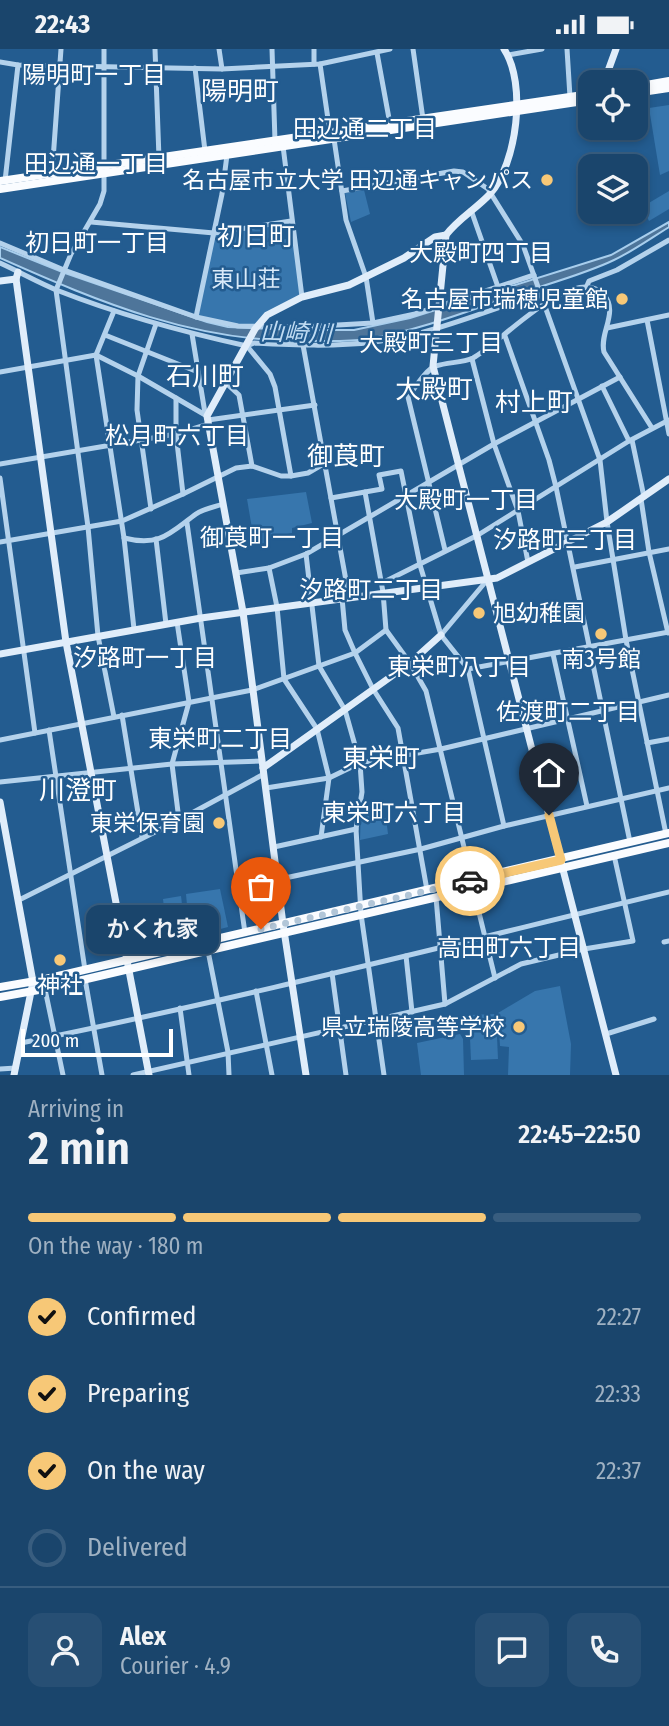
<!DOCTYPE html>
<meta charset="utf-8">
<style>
body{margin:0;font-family:"Fira Sans Condensed","Noto Sans JP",sans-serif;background:#274f74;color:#f1f3f6;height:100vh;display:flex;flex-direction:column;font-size:26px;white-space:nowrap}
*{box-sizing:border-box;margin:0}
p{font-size:23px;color:#9fb1c2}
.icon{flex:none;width:38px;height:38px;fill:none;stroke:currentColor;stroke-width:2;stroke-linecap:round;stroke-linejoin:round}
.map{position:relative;height:1026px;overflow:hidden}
.sheet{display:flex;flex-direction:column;background:#1a456c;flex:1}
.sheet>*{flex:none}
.fabs{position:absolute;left:578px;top:21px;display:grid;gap:14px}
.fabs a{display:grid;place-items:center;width:70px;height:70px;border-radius:14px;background:#1a456c;box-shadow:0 4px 10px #0003,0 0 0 2px #385d7f;font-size:35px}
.scale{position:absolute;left:21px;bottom:18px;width:152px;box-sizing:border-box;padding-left:7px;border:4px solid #fff;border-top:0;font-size:19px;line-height:24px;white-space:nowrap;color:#fff;-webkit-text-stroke:5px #235c90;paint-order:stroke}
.pin{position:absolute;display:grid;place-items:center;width:60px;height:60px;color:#fff;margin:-72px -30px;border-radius:50% 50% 50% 0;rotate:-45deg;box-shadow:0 0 7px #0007}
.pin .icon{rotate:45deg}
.courier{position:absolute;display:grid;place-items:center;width:70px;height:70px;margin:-35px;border:5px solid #f7c877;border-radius:50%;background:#fff;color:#222;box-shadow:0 2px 9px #0007}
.bubble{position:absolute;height:49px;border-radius:14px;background:#1a456c;box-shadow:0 4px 10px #0003,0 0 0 2px #385d7f;font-size:23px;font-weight:600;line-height:49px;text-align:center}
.headline em{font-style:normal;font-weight:600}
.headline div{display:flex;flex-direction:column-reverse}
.headline{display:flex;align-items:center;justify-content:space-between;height:119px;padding:0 28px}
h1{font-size:46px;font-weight:600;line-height:52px}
.bar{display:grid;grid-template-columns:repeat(4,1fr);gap:10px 7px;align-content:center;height:84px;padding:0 28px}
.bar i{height:9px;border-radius:5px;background:#385d7f}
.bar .on{background:#f7c877}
.bar p{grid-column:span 4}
.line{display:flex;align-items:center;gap:18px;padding:0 28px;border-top:2px solid #385d7f}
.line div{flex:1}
.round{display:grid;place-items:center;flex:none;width:74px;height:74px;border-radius:14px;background:#274f74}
ol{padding:0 28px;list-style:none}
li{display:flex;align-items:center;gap:21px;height:77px}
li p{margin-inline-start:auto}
li .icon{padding:7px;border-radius:50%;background:#f7c877;color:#111;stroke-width:4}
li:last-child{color:#9fb1c2}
li i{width:38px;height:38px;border:4px solid #385d7f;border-radius:50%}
.status{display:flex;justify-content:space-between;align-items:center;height:49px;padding:0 35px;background:#1a456c;direction:ltr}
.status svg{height:19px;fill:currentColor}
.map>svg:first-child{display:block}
.green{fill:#3776ad}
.water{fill:#4e759a;stroke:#a8ceed;stroke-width:2}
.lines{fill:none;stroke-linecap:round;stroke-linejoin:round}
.stream{stroke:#a8ceed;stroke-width:2}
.street{stroke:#b4d2ec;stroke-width:5}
.secondary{stroke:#e0edfa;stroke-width:7}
.primary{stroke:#fafcff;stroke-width:8}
.done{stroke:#b2c6d8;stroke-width:7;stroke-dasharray:0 12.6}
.route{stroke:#f7c877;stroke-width:9}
.poi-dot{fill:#f7c877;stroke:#235c90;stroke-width:2.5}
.labels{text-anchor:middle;stroke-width:5;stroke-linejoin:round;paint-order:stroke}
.poi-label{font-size:23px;fill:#fff;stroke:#235c90;text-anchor:end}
.park-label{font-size:23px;fill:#d9eaf9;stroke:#235c90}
.neighbourhood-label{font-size:24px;fill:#fff;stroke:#235c90}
.water-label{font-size:24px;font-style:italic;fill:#c0dcf3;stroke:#235c90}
.quarter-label{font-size:26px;fill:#fff;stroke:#235c90}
</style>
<div class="status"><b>22:43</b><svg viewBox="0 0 49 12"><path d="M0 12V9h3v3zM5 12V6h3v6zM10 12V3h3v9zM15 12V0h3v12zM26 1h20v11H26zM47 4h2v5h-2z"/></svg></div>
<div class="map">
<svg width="669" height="1026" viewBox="0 0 669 1026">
<rect width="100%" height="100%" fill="#235c90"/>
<g class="green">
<polygon points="669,56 669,122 660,126 649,59"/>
<polygon points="364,141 370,165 351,173 345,144"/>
<polygon points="669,142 669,160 649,172 642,158"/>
<polygon points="274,175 267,193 293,189 302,248 267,266 255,280 196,268 214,184"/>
<polygon points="306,443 312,474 292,479 292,484 268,489 267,493 255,497 247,450"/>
<polygon points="368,759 370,771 386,769 388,785 360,791 361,760"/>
<polygon points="220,840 228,878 190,888 186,845"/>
<polygon points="181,847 186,889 168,893 163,850"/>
<polygon points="560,937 571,995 570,1026 508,1026 509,998 500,997 498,964 535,942"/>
<polygon points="496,965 498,1010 471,1011 469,966"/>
<polygon points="460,985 463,990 464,1026 421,1026 417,994"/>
</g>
<path class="water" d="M669 173V178C651 189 633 202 614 211 583 226 543 236 509 248 463 264 416 282 367 290 348 293 328 292 309 292 197 294 101 254 0 209V198L65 224 207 273 228 278 296 281H354L410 269 611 206Z"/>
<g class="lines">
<polyline class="stream" points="209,861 216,871"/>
<g class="street">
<polyline points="104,0 104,142 100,155 71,205 56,241 88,478 98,587 114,668"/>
<polyline points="155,0 159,109"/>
<polyline points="219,0 222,20"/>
<polyline points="272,0 275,92"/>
<polyline points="314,0 314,15"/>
<polyline points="413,0 423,70"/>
<polyline points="567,0 570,48"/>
<polyline points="377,4 390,75"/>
<polyline points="508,6 542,0"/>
<polyline points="0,13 18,16 222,20 320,15 390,0"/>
<polyline points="320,15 330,84"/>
<polyline points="195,19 205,102"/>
<polyline points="334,90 346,171 366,228 373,274"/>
<polyline points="283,97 302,248"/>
<polyline points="52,125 61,0"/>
<polyline points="5,132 18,16"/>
<polyline points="342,142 454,122 463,123 488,140 523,196 600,411 607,473 626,591 666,785"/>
<polyline points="471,161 498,238"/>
<polyline points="91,173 214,184 291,172"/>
<polyline points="0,194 64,221 196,268 238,277 302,278 373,274 415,265 534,226"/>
<path d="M0 214C20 223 39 234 59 242 120 266 183 283 247 297L254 294C294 296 334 298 374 293 426 287 490 261 541 244"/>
<polyline points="586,239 589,232 617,221 669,191"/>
<polyline points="114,262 96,306 124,489 134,580"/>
<polyline points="196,268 222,145 227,106"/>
<polyline points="647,271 669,385"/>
<polyline points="607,279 669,266"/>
<polyline points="192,285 205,364"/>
<polyline points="105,286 198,323"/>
<polyline points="505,287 549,411 556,438 630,793"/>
<polyline points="303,296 349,548"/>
<polyline points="247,297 270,325 275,338 291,427"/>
<polyline points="472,310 494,395 518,462 528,513"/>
<polyline points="0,323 96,306 138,327 207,367"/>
<polyline points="226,334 239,346 252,417"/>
<polyline points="602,337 629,392"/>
<polyline points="176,349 176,385 183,445"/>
<polyline points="208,371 315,356"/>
<polyline points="632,391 644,448"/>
<polyline points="0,415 176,385 209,375"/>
<polyline points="0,429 35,684"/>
<polyline points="365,443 383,543 386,581"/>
<polyline points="331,449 382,440 379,426 401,422 420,516 441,586 468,620 504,777"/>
<polyline points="641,450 649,503 668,584"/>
<polyline points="151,460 137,361 138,327 156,275"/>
<polyline points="187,474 245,884"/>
<path d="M124 489C160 498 170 484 196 465 203 460 214 458 223 455"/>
<polyline points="156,490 166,575"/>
<polyline points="0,493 122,472 183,445 236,419 252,417 281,427 291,427 308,424 325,414"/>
<path d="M445 501 408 348C415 339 426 320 436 317 448 313 462 314 473 309 500 295 574 212 604 246 619 263 599 284 604 303L652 379"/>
<polyline points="306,505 319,617 345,661 360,714 362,743 356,780 361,865 384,1026"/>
<polyline points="575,518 669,500"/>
<polyline points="269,519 277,558 284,630 317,680 329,729 321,788"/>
<polyline points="236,524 269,519 306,505 494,395 620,328"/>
<polyline points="382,534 478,486 629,392 669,371"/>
<polyline points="342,549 345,581 355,604 373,640 398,679 427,841"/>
<polyline points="177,573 189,653 172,715 179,771"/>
<polyline points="441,586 488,530"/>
<polyline points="553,605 587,757"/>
<polyline points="468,620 669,583"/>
<polyline points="122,666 142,788"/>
<polyline points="49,681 85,921"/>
<polyline points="0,691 252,641 355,604 386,581 410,614 426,642 472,831"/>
<polyline points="647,694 669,690"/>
<polyline points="0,733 172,715 262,712"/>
<polyline points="266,739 329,729 360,714 441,700 669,646"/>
<polyline points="274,798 356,780"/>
<polyline points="238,839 421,800 504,777 669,739"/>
<polyline points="473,839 495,929"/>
<polyline points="436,848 445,955"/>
<polyline points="19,851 179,771 264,725"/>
<polyline points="664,893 669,892"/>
<polyline points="208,902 228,1003 229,1026"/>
<polyline points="406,907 412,963"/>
<polyline points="332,924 346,1026"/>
<polyline points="85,930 102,1026"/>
<polyline points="256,942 272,1026"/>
<polyline points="46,945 63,1026"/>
<polyline points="180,959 189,1026"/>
<polyline points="606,985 654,970"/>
<path d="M21 994C238 950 453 895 669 843"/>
<polyline points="0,1020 16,1019"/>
<polyline points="133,1026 445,955 521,915 584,900 633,892 614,806"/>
</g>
<g class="secondary">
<path d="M504 0C527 35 517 114 490 145 476 160 458 170 446 186L433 317 616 1026"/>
<polyline points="604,33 616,0"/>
<polyline points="18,223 16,230 66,593 149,1026"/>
<polyline points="0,232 16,230"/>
<polyline points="0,605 201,569 497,529 607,473 669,430"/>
<polyline points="263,719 410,614 441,586"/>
<polyline points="0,753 33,933 14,1026"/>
<polyline points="306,1026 283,875 243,563 207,367 255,280 267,266 302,248 349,236 404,209 435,188 446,186"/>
</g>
<g class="primary">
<polyline points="635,38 669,32"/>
<polyline points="635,44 669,39"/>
<polyline points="0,132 590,45"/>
<polyline points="0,140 590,51"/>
<polyline points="0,938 41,931 669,784"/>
<polyline points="0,948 44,940 669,794"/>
</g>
</g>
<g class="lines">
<polyline class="done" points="261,880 470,832"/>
<polyline class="route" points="470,832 561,811 549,766"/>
</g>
<g class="poi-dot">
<circle cx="547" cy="131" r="7"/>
<circle cx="622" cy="250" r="7"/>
<circle cx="479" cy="564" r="7"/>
<circle cx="601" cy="585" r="7"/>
<circle cx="219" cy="774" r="7"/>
<circle cx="60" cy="911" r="7"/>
<circle cx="519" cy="978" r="7"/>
</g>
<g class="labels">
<g class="poi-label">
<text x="533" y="139">名古屋市立大学 田辺通キャンパス</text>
<text x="608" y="258">名古屋市瑞穂児童館</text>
<text x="493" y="572" text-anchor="start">旭幼稚園</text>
<text x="601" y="618" text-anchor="middle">南3号館</text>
<text x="205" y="782">東栄保育園</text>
<text x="60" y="944" text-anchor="middle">神社</text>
<text x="505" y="986">県立瑞陵高等学校</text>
</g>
<g class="park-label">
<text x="246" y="238">東山荘</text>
</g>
<g class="neighbourhood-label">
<text x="94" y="34">陽明町一丁目</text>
<text x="365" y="88">田辺通二丁目</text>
<text x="96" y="123">田辺通一丁目</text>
<text x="97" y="202">初日町一丁目</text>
<text x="481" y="212">大殿町四丁目</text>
<text x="431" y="302">大殿町三丁目</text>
<text x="177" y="395">松月町六丁目</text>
<text x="466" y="459">大殿町一丁目</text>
<text x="272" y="497">御莨町一丁目</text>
<text x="565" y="499">汐路町三丁目</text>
<text x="371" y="549">汐路町二丁目</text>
<text x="145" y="617">汐路町一丁目</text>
<text x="459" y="626">東栄町八丁目</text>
<text x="568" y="671">佐渡町二丁目</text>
<text x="220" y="698">東栄町二丁目</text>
<text x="394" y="772">東栄町六丁目</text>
<text x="509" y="907">高田町六丁目</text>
</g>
<g class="water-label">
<text transform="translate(296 284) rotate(2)" y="8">山崎川</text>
</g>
<g class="quarter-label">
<text x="240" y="51">陽明町</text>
<text x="256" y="196">初日町</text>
<text x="205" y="336">石川町</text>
<text x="434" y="349">大殿町</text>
<text x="534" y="362">村上町</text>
<text x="346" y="416">御莨町</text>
<text x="381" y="718">東栄町</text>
<text x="78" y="750">川澄町</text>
</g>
</g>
</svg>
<div class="fabs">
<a><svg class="icon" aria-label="locate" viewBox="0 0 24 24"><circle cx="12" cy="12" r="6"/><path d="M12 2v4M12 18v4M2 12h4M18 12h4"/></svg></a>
<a><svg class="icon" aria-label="layers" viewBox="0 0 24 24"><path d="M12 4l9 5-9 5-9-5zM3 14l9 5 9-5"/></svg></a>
</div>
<div class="scale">200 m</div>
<div class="pin" style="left:261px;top:880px;background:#ea580c"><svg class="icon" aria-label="bag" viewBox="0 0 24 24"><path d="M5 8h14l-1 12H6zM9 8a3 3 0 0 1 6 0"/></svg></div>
<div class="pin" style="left:549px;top:766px;background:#1f2937"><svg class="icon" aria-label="home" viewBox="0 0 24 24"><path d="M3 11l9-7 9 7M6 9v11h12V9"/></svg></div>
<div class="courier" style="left:470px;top:832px"><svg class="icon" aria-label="car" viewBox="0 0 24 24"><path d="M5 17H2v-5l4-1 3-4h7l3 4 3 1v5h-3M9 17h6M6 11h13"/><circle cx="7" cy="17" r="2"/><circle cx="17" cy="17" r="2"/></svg></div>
<div class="bubble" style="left:86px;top:856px;width:133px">かくれ家</div>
</div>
<section class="sheet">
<div class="headline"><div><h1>2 min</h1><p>Arriving in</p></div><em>22:45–22:50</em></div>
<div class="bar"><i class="on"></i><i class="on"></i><i class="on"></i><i></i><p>On the way · 180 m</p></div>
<ol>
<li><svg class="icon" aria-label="check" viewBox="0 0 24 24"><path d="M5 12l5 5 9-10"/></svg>Confirmed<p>22:27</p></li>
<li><svg class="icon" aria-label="check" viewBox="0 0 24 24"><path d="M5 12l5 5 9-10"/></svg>Preparing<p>22:33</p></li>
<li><svg class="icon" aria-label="check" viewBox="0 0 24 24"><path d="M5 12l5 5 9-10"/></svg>On the way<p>22:37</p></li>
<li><i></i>Delivered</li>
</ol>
<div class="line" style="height:126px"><a class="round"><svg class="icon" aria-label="person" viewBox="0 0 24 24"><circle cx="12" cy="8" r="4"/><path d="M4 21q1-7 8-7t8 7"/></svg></a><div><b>Alex</b><p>Courier · 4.9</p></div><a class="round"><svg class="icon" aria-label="chat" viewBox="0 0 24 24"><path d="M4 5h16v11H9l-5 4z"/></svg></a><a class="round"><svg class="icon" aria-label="phone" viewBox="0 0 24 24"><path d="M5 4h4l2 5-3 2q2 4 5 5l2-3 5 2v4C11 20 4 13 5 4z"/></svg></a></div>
</section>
